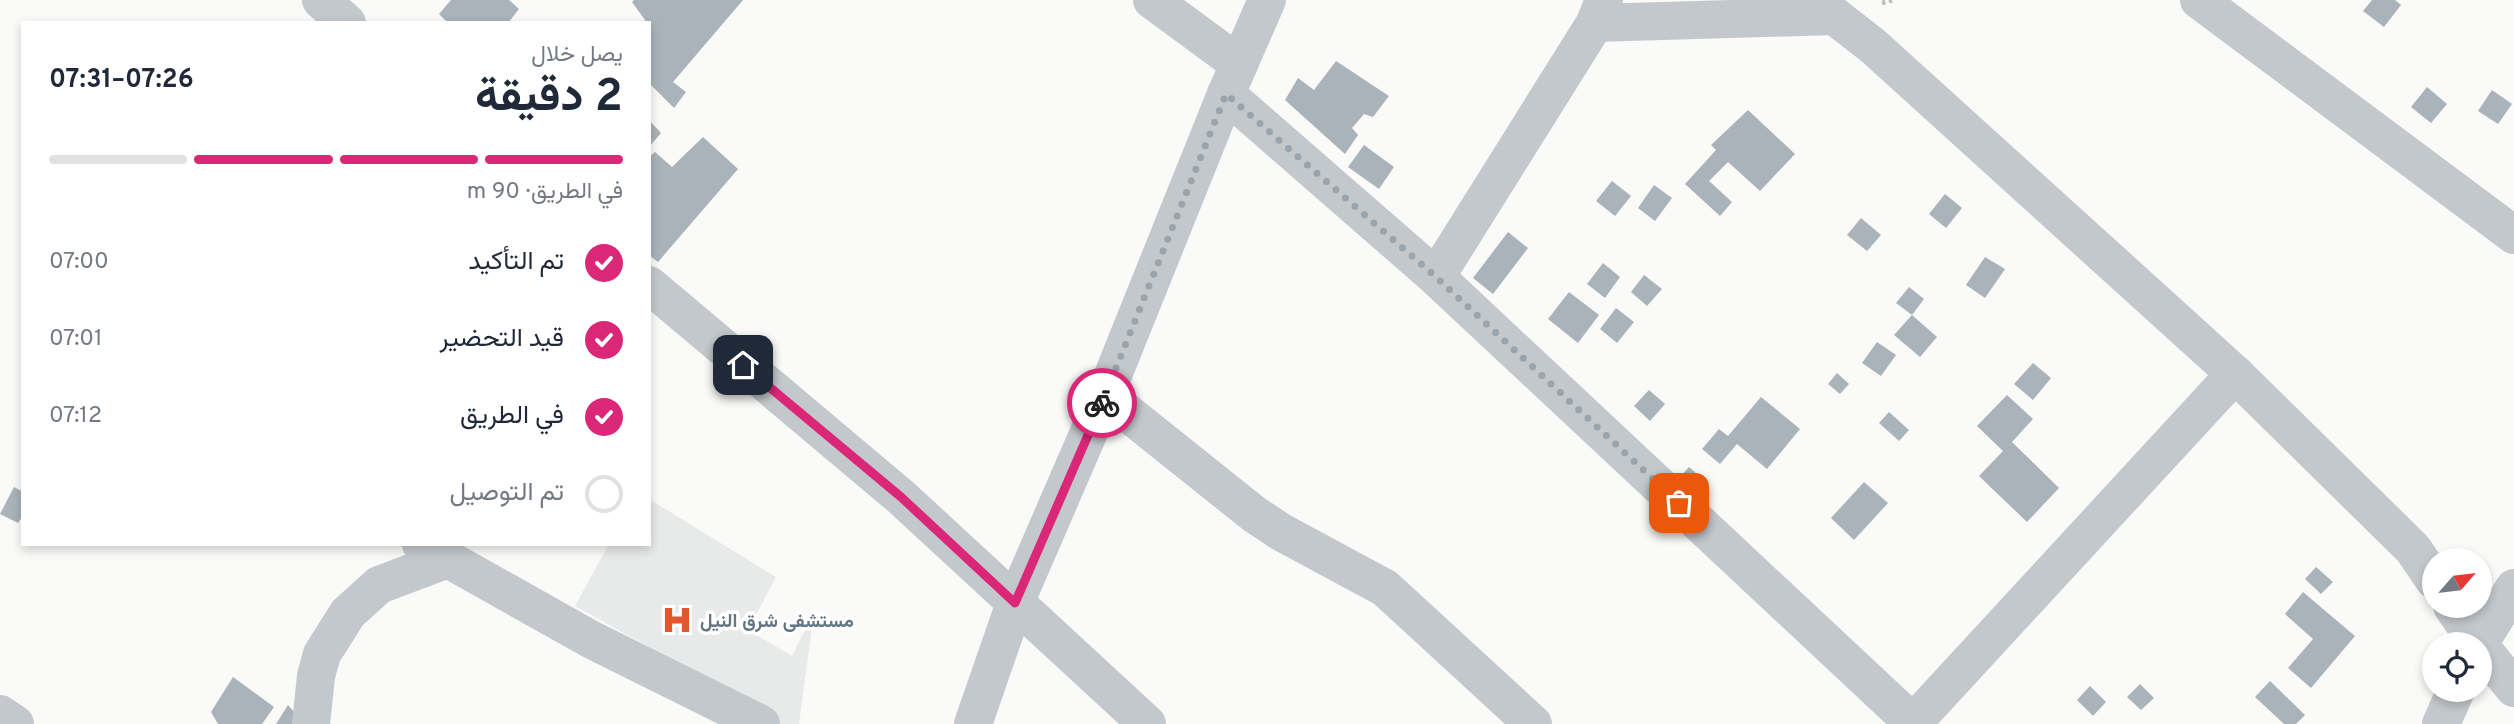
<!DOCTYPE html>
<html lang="ar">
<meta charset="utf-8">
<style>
body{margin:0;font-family:Overpass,Vazirmatn,sans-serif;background:#f2f2f3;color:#1f2937;direction:rtl;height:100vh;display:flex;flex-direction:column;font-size:26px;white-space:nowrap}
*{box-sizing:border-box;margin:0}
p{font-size:23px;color:#747a83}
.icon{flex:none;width:38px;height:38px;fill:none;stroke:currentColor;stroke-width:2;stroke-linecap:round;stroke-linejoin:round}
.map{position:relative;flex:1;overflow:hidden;direction:ltr}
.drawer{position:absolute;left:21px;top:21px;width:630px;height:525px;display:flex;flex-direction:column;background:#fff;border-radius:0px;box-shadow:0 4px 10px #0003;direction:rtl}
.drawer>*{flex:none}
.needle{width:46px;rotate:62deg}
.tools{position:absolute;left:2422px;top:548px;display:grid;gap:14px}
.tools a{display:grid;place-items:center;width:70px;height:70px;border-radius:50%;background:#fff;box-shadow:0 4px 10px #0003;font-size:35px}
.pin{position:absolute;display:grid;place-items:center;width:60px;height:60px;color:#fff;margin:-30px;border-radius:14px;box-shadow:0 4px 10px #0006}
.courier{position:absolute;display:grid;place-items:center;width:70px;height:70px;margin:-35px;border:5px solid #db2777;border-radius:50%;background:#fff;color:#222;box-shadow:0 2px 9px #0007}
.overview em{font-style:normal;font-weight:700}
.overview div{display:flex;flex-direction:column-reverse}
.overview{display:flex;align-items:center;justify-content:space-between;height:119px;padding:0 28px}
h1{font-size:46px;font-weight:700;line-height:52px}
.bar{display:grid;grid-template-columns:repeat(4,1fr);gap:10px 7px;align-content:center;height:84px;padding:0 28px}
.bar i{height:9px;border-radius:5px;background:#e0e1e3}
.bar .current{background:#db2777}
.bar p{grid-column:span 4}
ol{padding:0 28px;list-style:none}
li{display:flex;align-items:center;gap:21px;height:77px}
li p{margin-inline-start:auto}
li .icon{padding:7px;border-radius:50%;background:#db2777;color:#fff;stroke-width:4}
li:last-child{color:#747a83}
li i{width:38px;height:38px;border:4px solid #e0e1e3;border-radius:50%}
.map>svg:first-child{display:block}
.built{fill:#e8e9e9}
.building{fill:#aab3b9}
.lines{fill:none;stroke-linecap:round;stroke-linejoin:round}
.path{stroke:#bbbfc2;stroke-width:4.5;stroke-dasharray:3.5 3.5;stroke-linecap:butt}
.minor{stroke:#c3c8cc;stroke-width:38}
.done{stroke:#99a4ac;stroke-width:7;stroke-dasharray:0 12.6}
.route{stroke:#db2777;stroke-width:9}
.labels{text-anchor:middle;stroke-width:7;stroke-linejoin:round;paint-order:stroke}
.poi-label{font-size:19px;font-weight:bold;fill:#657683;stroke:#fff;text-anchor:start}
</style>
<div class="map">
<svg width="2514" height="724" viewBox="0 0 2514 724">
<rect width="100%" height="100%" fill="#fafaf8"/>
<polygon class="built" points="649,499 776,577 748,630 792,656 814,611 799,724 780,724 744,700 575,606 609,544 649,544"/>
<g class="building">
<polygon points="451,0 509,0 519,9 508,23 448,23 439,14"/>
<polygon points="634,0 743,0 673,82 686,92 674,108 649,83 649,23 643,23 645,20 632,2"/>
<polygon points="2372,0 2395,0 2401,5 2384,27 2363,11"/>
<polygon points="1336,61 1389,96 1373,117 1364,114 1352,128 1358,135 1345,154 1285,100 1298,78 1314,90"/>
<polygon points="2427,87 2447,104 2431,123 2411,107"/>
<polygon points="2492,90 2512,104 2498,124 2478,111"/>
<polygon points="1748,110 1795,154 1760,191 1728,162 1709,181 1732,202 1720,216 1685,184 1716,150 1711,145"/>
<polygon points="649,120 661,133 649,147"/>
<polygon points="703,137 738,169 658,262 649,255 649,157 655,152 672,167"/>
<polygon points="1364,145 1394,167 1379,189 1348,167"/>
<polygon points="1612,181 1631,196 1615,216 1596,201"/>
<polygon points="1654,185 1672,198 1655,221 1638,208"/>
<polygon points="1945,194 1962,208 1946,228 1929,214"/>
<polygon points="1861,218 1881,235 1867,251 1847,235"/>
<polygon points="1508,232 1528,248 1493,294 1473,278"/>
<polygon points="1985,257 2005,269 1985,298 1966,285"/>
<polygon points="1603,263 1620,277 1605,298 1587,284"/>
<polygon points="1644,275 1662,289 1647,306 1631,292"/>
<polygon points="1909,287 1924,299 1912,315 1896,303"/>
<polygon points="1569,292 1599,315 1578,343 1548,319"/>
<polygon points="1616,308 1634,322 1617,343 1600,329"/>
<polygon points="1912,315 1937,337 1920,357 1894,335"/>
<polygon points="1877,342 1896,355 1881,376 1862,363"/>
<polygon points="2033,363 2051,378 2033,400 2014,384"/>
<polygon points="1837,373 1849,384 1840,394 1828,384"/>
<polygon points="1649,390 1665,404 1650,421 1634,406"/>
<polygon points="2007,395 2033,419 2012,442 2059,488 2027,522 1979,476 2003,451 1977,426"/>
<polygon points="1761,397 1800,429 1767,469 1737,444 1720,464 1702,449 1719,429 1728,436"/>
<polygon points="1889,412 1909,430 1899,441 1879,423"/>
<polygon points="1689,467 1706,482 1699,492 1682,475"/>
<polygon points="1864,482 1888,503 1854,540 1831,518"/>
<polygon points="14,487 23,492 23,516 18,523 0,514"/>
<polygon points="2316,567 2333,582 2321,594 2305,579"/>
<polygon points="2303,592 2355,636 2311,688 2288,668 2313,639 2285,614"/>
<polygon points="233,677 274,707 262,724 218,724 211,712"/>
<polygon points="2270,681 2305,715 2296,724 2284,724 2255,697"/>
<polygon points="2140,684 2154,698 2141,710 2127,697"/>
<polygon points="2090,686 2106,702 2093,716 2077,700"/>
<polygon points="288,705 300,719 297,724 276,724"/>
</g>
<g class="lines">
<polyline class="path" points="1882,3 1893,0"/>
<g class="minor">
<polyline points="321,0 347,23"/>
<polyline points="1152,0 1239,64"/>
<polyline points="1814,0 1873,46 2235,374 2413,549 2434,580"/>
<polyline points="2199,0 2514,235"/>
<polyline points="1595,23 1834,16"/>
<polyline points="1226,94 1436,277 1914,724"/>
<polyline points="1436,277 1595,23 1604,0"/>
<polyline points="649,285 901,497 1147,724"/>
<polyline points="1105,395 1254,514 1281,532 1385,588 1533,724"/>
<polyline points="421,544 592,640 761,724"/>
<polyline points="2452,606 2478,644"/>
<polyline points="2479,644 2514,588"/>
<polyline points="2480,646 2514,688"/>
<polyline points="0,714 15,724"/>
<polyline points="1913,723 2235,374"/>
<polyline points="311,724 316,676 322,654 348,613 379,585 448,559"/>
<polyline points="973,724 1015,603 1105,395 1226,94 1267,0"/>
<polyline points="2441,724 2456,690"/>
</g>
</g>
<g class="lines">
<polyline class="done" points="1102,403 1226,94 1436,277 1679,503"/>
<polyline class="route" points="743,365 901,497 1015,603 1102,403"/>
</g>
<defs>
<g id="hospital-bare" transform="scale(2.415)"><path d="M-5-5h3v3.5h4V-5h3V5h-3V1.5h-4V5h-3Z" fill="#e4572e" stroke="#fff" stroke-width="2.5" paint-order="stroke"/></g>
</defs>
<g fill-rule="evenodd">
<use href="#hospital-bare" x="677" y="620"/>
</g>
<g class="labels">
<g class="poi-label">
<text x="700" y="627">مستشفى شرق النيل</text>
</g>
</g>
</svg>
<div class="tools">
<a><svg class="needle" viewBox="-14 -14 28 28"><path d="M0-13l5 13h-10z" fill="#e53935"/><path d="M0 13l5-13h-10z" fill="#747a83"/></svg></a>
<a><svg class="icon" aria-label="locate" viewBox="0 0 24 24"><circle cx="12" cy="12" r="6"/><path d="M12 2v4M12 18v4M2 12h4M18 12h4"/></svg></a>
</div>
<div class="pin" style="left:1679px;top:503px;background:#ea580c"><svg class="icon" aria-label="bag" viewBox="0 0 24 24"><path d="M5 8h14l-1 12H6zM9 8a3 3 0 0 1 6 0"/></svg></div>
<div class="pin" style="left:743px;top:365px;background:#1f2937"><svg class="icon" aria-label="home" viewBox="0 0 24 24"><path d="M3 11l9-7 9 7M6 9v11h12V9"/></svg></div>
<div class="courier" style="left:1102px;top:403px"><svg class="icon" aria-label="bike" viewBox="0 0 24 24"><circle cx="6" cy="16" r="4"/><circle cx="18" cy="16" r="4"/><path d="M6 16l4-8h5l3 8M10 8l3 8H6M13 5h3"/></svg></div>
<section class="drawer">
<div class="overview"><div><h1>2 دقيقة</h1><p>يصل خلال</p></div><em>07:26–07:31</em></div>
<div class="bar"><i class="current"></i><i class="current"></i><i class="current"></i><i></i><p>في الطريق · 90 m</p></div>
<ol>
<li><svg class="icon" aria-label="check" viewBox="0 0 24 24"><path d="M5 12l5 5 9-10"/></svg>تم التأكيد<p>07:00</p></li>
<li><svg class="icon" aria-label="check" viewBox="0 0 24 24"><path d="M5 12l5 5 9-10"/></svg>قيد التحضير<p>07:01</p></li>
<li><svg class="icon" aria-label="check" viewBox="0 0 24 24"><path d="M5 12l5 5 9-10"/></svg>في الطريق<p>07:12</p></li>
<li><i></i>تم التوصيل</li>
</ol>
</section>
</div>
